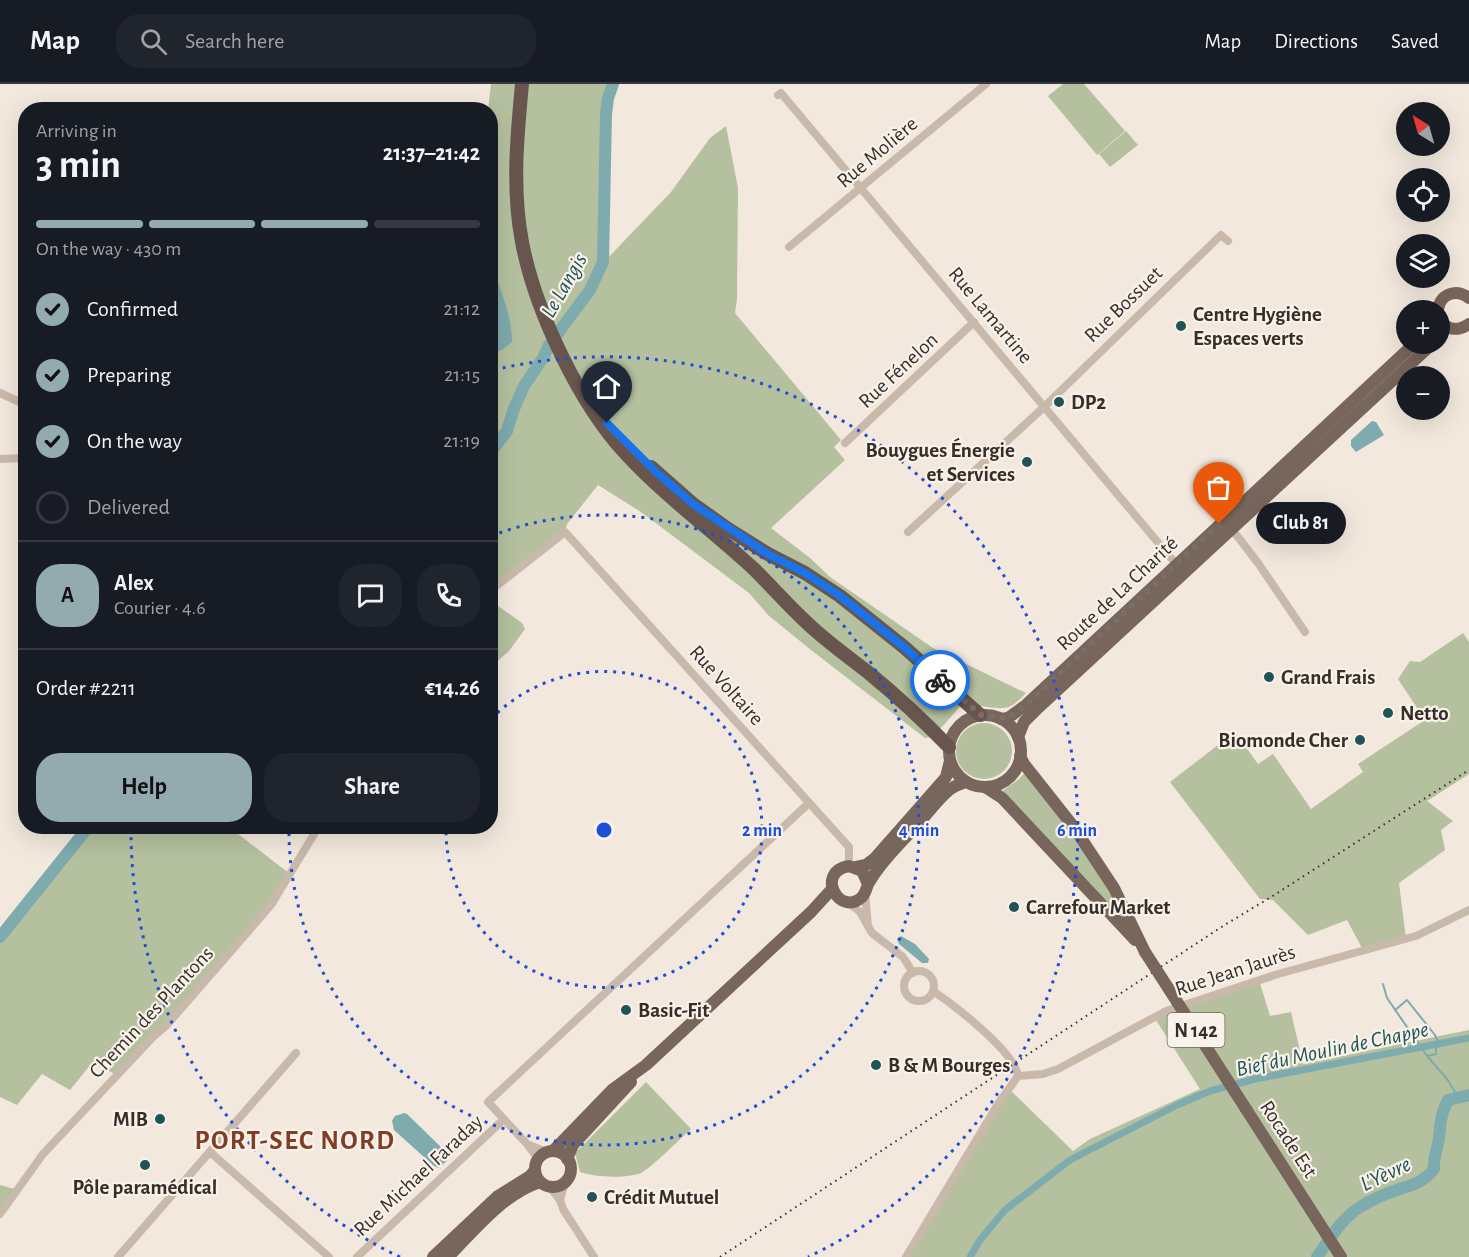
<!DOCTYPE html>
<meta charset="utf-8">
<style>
body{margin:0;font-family:"Alegreya Sans",sans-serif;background:#20242c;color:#f1f3f6;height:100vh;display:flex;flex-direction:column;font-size:22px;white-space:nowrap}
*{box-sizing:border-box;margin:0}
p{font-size:20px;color:#9ea1a6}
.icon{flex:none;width:33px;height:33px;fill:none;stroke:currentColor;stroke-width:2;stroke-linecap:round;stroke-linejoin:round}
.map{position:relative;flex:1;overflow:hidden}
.drawer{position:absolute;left:18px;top:18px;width:480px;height:732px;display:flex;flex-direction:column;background:#171b24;border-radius:24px;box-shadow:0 6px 24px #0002}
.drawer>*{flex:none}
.needle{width:39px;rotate:323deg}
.tools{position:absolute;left:1396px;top:18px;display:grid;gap:12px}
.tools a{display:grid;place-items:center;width:54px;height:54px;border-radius:50%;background:#171b24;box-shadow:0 6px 24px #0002;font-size:30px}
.pin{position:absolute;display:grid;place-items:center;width:51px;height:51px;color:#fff;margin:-62px -26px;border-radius:50% 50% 50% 0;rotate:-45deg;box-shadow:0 0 6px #0007}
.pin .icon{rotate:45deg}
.courier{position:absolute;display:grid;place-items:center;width:60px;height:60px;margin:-30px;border:4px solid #1a73e8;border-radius:50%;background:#fff;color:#222;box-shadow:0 2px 8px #0007}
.bubble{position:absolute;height:42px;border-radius:21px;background:#171b24;box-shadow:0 6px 24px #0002;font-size:20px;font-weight:700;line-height:42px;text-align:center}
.summary em{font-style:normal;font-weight:700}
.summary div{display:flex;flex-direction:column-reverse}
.summary{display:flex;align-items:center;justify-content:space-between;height:102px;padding:0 18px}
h1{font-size:39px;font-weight:700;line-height:45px}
.bar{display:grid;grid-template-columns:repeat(4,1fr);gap:9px 6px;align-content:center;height:72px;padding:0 18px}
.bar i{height:8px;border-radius:4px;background:#363941}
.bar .active{background:#93abae}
.bar p{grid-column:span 4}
.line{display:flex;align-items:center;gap:15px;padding:0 18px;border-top:2px solid #363941}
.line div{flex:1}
.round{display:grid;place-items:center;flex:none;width:63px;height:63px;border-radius:24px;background:#20242c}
ol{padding:0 18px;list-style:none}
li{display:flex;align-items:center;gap:18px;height:66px}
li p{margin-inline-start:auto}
li .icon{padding:6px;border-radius:50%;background:#93abae;color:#111;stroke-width:4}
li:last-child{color:#9ea1a6}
li i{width:33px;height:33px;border:3px solid #363941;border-radius:50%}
.action{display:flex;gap:12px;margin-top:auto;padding:12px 18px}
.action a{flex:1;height:69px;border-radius:24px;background:#93abae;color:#111;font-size:24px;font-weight:700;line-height:69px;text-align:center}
.action a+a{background:#20242c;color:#f1f3f6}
header{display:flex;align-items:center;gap:36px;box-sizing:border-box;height:84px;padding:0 30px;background:#171b24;border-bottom:2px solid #363941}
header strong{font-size:28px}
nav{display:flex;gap:33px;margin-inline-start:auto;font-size:21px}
.search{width:420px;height:54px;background:#20242c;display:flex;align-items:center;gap:15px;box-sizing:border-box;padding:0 21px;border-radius:24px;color:#9ea1a6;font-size:22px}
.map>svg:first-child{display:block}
.green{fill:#b4c09e}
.water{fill:#7dabae}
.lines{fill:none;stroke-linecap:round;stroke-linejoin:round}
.stream{stroke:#7dabae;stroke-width:2}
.canal{stroke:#7dabae;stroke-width:7}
.river{stroke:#7dabae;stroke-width:12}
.minor{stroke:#c9b9aa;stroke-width:8}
.primary{stroke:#78655b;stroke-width:12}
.trunk{stroke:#68564e;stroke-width:14}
.rail{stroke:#372e29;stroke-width:2;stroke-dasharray:1.5 4.5;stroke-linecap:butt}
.primary-bridge{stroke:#78655b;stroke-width:12}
.done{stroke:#786f68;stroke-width:6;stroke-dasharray:0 10.8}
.route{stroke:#1a73e8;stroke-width:8}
.ring{fill:none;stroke:#1d4ed8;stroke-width:3;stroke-dasharray:3 6}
.poi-dot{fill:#205357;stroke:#f9f2ea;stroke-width:2}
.labels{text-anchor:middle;stroke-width:4.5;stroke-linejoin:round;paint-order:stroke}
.shield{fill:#f9f2ea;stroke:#716963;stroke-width:1.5}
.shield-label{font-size:20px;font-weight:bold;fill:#372e29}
.street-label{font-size:21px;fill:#372e29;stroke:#f9f2ea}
.poi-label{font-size:21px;font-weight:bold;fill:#372e29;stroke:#f9f2ea;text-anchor:start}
.water-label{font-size:22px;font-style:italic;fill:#205357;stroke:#f9f2ea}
.district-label{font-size:27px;font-weight:bold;letter-spacing:1.5px;fill:#833d25;stroke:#f9f2ea}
.centre{fill:#1d4ed8;stroke:#f9f2ea;stroke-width:3}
.ring-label{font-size:18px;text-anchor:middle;font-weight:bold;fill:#1d4ed8;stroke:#f9f2ea;stroke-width:4.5;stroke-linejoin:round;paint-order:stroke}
</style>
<header>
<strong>Map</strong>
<div class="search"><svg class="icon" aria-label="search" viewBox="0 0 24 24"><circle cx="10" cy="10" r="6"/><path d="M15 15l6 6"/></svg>Search here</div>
<nav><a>Map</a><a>Directions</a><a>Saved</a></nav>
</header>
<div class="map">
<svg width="1469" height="1173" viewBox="0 0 1469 1173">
<rect width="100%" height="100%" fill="#f2e8dd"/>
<g class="green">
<path d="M491 0H613L608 14 606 30 604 178 671 108 710 54 726 42 738 104 737 215 735 229 841 356 834 363 845 376 771 444 810 474 830 493 933 564 1026 609C1011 624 1009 626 988 623 980 622 972 621 964 618L933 653 925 654 811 566 768 531 749 509 641 428 598 401 567 440 565 448 491 507 490 26H488Z"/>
<polygon points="1063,0 1084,0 1125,47 1097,71 1048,12"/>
<polygon points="1126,47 1138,61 1110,83 1099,70"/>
<polygon points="491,517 522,539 525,545 509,567 491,583"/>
<polygon points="1463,549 1469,558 1469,690 1427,717 1453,737 1441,746 1445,766 1399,799 1406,855 1363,866 1347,836 1308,851 1273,816 1260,815 1170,698 1235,648 1258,680 1273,670 1311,725 1363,688 1358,680 1425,636 1398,595 1410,577 1420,578"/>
<circle cx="984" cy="667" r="28"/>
<polygon points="1026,687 1061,731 1122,825 1113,830 1001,708 1019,695"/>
<polygon points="89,743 229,743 290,790 271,821 117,991 92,979 70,1006 42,990 17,1021 0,1013 0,853"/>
<polygon points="1259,896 1270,932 1291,928 1303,980 1469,946 1469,1173 906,1173 1009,1005 1073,1067 1090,1055 1200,1005 1154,933"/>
<path d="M646 998 691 1045C681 1054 650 1085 641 1089 625 1095 595 1093 580 1088L575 1069Z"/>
<polygon points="0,1101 18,1106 0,1130"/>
</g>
<g class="water">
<path d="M490 170C496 197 513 232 512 258L502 266 491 270Z"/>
<polygon points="1372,337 1376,338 1384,351 1356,368 1351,362 1351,356"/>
<polygon points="901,852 915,860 929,875 928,879 922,879 899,860 897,855"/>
<polygon points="404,1029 407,1030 446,1068 447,1077 438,1084 434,1082 394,1046 392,1037 395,1032"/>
</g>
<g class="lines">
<g class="stream">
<polyline points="1383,900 1387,914 1427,972 1447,995 1454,1006 1456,1013"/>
<polyline points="1395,926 1407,916 1435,951 1439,960"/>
<polyline points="1427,972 1436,970 1436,961"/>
</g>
<polyline class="canal" points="970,1173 980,1156 1005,1126 1070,1076 1177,1021 1210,1007 1255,995 1469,954"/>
<g class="river">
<polyline points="490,369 507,347 513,327 524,302 543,274 549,261 590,206 603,178 606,30 608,14 613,0"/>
<polyline points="0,853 89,742"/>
<path d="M1317 1173C1329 1156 1342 1134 1360 1123 1370 1117 1382 1111 1394 1107 1410 1101 1422 1100 1434 1085 1433 1076 1436 1069 1438 1060 1441 1042 1439 1034 1448 1016L1469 1011"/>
</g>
<g class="minor">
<polyline points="778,11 781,9 1176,480"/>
<polyline points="789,163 986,0"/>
<polyline points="0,309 26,321"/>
<polyline points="845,359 974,238"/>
<polyline points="0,375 26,374"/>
<polyline points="1231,444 1258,479 1305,548"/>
<polyline points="908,448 1044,323 1221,151 1228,157"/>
<polyline points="490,507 565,448 849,763 849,776 846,782"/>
<polyline points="865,810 868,842"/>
<polyline points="849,819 860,828 872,849 903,873 913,889"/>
<circle cx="919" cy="902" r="15"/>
<polyline points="1018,992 1043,990 1058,985 1166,927 1278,890 1416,852 1469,826"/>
<polyline points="529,1061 547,1068"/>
<polyline points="210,1068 329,1173"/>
<polyline points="538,1075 527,1060 488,1018 809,719"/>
<polyline points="565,1098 560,1116 563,1125 594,1173"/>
<polyline points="549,1102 560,1116"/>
<polyline points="0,1130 43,1070 153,953 166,942 271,821 319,742"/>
<polyline points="118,1173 296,969"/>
<polyline points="357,1173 503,1036"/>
<path d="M906 1173 998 1020 1018 992C1015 968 954 921 933 907"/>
</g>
<g class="primary">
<path d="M1438 226C1440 210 1456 204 1469 214"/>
<path d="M1440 236C1448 247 1458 247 1469 240"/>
<circle cx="985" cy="667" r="36"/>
<polyline points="1001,635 1008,634 1026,621 1414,260"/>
<polyline points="1018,653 1024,638 1038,624 1432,260"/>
<polyline points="1020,672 1024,680 1073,742 1114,804 1145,868"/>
<polyline points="985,703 1002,714 1135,856"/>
<polyline points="856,783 866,781 875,774 941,699 946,693 950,677"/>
<path d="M868 800 862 787 849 782C814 788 840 834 862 813 867 808 866 802 870 797 882 776 902 758 918 740 928 729 938 715 949 706 954 702 960 700 966 698"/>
<polyline points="1246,1025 1341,1173"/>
<polyline points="553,1067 613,1005 646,981 811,828 832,805"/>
<circle cx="553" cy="1085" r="18"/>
<polyline points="567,1075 573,1061 631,998"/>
<polyline points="433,1173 498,1112 530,1092 535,1086"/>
<path d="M448 1173C475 1146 503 1110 540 1098"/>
</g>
<g class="trunk">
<path d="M522 0C517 52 512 106 522 158 535 226 579 320 627 371 666 413 713 447 755 486 775 506 794 528 816 547 833 562 851 575 869 589 897 612 924 637 949 663"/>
<polyline points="651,383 693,420 728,445 768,470 805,489 840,512 904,563 980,631"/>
</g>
<polyline class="rail" points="720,1173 1223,842 1271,813 1469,686"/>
<polyline class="primary-bridge" points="1145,868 1246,1025"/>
</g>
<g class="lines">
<polyline class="done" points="940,596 981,631 1008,634 1026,621 1219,440"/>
<polyline class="route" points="607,339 655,387 693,420 768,470 805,489 840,512 904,563 940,596"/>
</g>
<g class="ring">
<path d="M491 635A158 158 0 1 1 446 743"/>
<path d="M491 452A315 315 0 1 1 289 743"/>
<path d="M400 1173A473 473 0 0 1 131 746M494 286A473 473 0 0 1 808 1173"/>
</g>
<g class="poi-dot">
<circle cx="1181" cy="242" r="6"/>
<circle cx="1059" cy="318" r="6"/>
<circle cx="1027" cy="378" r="6"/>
<circle cx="1269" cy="593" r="6"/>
<circle cx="1388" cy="629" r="6"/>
<circle cx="1360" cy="656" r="6"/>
<circle cx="1014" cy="823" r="6"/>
<circle cx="626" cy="926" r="6"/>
<circle cx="876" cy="981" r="6"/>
<circle cx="160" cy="1035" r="6"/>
<circle cx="145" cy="1081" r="6"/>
<circle cx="592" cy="1113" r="6"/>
</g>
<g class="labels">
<rect class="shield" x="1167.5" y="929" width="57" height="34" rx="4.5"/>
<g class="shield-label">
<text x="1196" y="953">N 142</text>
</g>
<g class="street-label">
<text transform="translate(877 68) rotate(-40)" y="7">Rue Molière</text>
<text transform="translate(1123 220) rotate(-44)" y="7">Rue Bossuet</text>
<text transform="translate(991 231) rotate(50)" y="7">Rue Lamartine</text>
<text transform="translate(898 286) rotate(-43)" y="7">Rue Fénelon</text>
<text transform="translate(1117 509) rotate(-43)" y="7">Route de La Charité</text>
<text transform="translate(727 601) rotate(48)" y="7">Rue Voltaire</text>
<text transform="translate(1235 886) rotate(-18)" y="7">Rue Jean Jaurès</text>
<text transform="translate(151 928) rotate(-47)" y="7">Chemin des Plantons</text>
<text transform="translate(1289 1055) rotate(57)" y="7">Rocade Est</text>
<text transform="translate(418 1091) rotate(-43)" y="7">Rue Michael Faraday</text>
</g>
<g class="poi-label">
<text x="1193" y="237">Centre Hygiène<tspan x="1193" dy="24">Espaces verts</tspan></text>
<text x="1071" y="325">DP2</text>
<text x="1015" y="373" text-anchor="end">Bouygues Énergie<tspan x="1015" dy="24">et Services</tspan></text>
<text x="1281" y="600">Grand Frais</text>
<text x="1400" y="636">Netto</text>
<text x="1348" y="663" text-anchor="end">Biomonde Cher</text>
<text x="1026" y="830">Carrefour Market</text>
<text x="638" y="933">Basic-Fit</text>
<text x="888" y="988">B &amp; M Bourges</text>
<text x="148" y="1042" text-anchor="end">MIB</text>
<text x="145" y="1110" text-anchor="middle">Pôle paramédical</text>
<text x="604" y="1120">Crédit Mutuel</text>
</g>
<g class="water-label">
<text transform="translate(563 201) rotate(-60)" y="8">Le Langis</text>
<text transform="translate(1332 964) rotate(-12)" y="8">Bief du Moulin de Chappe</text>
<text transform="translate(1385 1089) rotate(-25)" y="8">L'Yèvre</text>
</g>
<g class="district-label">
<text x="295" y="1065">PORT-SEC NORD</text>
</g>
</g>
<circle cx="604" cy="746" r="9" class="centre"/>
<g class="ring-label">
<text x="762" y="752">2 min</text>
<text x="919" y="752">4 min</text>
<text x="1077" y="752">6 min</text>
</g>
</svg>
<div class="tools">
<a><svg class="needle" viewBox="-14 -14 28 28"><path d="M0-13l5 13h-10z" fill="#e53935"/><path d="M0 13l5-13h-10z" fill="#9ea1a6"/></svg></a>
<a><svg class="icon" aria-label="locate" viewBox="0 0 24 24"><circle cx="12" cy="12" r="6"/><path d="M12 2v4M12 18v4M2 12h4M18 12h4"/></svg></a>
<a><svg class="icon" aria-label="layers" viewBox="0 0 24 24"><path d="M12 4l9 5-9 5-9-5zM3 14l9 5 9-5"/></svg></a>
<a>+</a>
<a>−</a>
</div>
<div class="pin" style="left:1219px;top:440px;background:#ea580c"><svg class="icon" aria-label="bag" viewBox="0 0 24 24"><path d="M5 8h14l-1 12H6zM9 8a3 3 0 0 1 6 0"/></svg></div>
<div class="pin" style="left:607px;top:339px;background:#1f2937"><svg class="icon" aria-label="home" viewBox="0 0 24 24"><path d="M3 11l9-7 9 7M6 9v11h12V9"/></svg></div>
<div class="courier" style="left:940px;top:596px"><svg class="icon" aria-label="bike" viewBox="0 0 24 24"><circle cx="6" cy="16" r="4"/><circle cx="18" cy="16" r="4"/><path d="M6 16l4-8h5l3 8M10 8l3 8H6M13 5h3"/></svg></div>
<div class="bubble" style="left:1256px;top:418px;width:90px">Club 81</div>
<section class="drawer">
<div class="summary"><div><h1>3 min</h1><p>Arriving in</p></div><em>21:37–21:42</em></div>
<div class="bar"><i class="active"></i><i class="active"></i><i class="active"></i><i></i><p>On the way · 430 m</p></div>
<ol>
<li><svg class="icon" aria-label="check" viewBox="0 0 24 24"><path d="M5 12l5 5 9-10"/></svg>Confirmed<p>21:12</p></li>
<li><svg class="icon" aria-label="check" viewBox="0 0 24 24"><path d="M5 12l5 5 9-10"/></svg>Preparing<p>21:15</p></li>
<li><svg class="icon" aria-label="check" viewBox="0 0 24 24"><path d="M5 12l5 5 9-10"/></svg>On the way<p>21:19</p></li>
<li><i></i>Delivered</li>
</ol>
<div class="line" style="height:108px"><b class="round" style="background:#93abae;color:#111">A</b><div><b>Alex</b><p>Courier · 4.6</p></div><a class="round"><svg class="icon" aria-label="chat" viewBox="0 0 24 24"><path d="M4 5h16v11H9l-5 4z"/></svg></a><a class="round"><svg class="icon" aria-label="phone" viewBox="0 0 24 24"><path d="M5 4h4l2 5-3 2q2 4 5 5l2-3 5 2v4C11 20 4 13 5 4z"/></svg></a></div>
<div class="line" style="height:78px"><div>Order #2211</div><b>€14.26</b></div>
<div class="action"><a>Help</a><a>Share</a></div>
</section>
</div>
